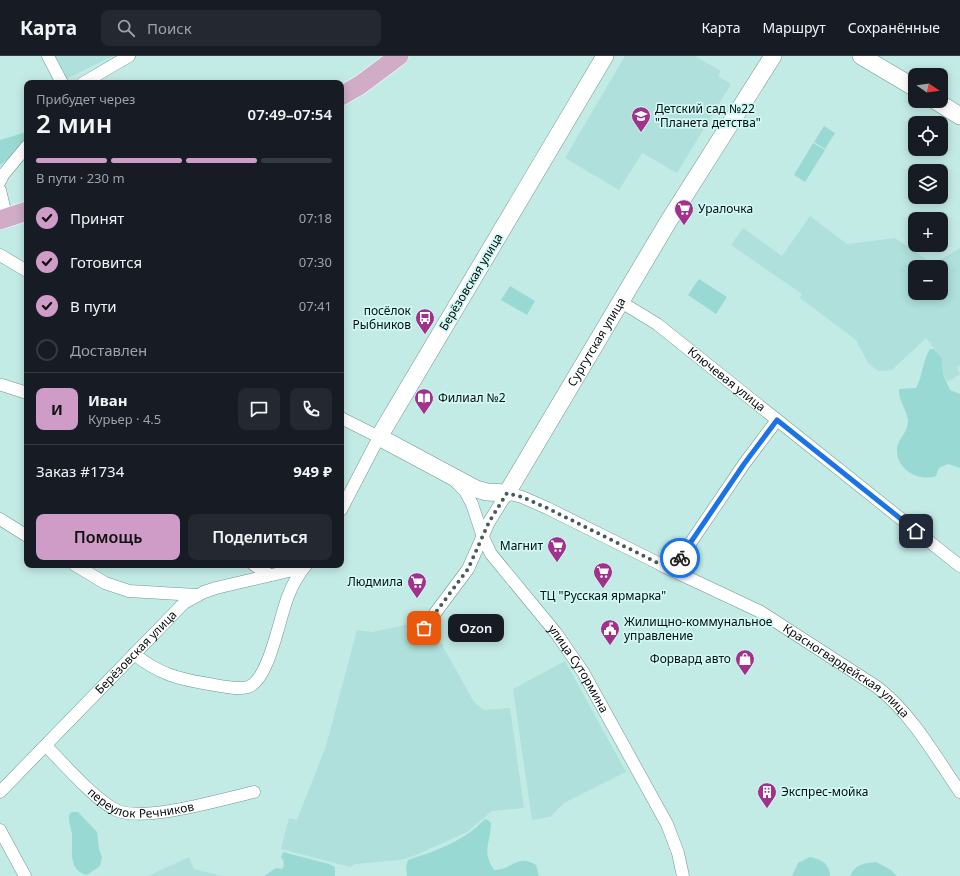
<!DOCTYPE html>
<html lang="ru">
<meta charset="utf-8">
<style>
body{margin:0;font-family:"Noto Sans",sans-serif;background:#242831;color:#f1f3f6;height:100vh;display:flex;flex-direction:column;font-size:15px;white-space:nowrap}
*{box-sizing:border-box;margin:0}
p{font-size:13px;color:#9ea1a6}
.icon{flex:none;width:22px;height:22px;fill:none;stroke:currentColor;stroke-width:2;stroke-linecap:round;stroke-linejoin:round}
.map{position:relative;flex:1;overflow:hidden}
.details{position:absolute;left:24px;top:24px;width:320px;height:488px;display:flex;flex-direction:column;background:#171b24;border-radius:8px;box-shadow:0 2px 10px #0003}
.details>*{flex:none}
.needle{width:26px;rotate:103deg}
.controls{position:absolute;left:908px;top:12px;display:grid;gap:8px}
.controls a{display:grid;place-items:center;width:40px;height:40px;border-radius:8px;background:#171b24;box-shadow:0 2px 10px #0003;font-size:20px}
.pin{position:absolute;display:grid;place-items:center;width:34px;height:34px;color:#fff;margin:-17px;border-radius:8px;box-shadow:0 2px 6px #0006}
.courier{position:absolute;display:grid;place-items:center;width:40px;height:40px;margin:-20px;border:3px solid #1a73e8;border-radius:50%;background:#fff;color:#222;box-shadow:0 1px 5px #0007}
.bubble{position:absolute;height:28px;border-radius:8px;background:#171b24;box-shadow:0 2px 10px #0003;font-size:13px;font-weight:600;line-height:28px;text-align:center}
.summary em{font-style:normal;font-weight:600}
.summary div{display:flex;flex-direction:column-reverse}
.summary{display:flex;align-items:center;justify-content:space-between;height:68px;padding:0 12px}
h1{font-size:26px;font-weight:600;line-height:30px}
.bar{display:grid;grid-template-columns:repeat(4,1fr);gap:6px 4px;align-content:center;height:48px;padding:0 12px}
.bar i{height:5px;border-radius:3px;background:#363941}
.bar .selected{background:#ce9cc6}
.bar p{grid-column:span 4}
.line{display:flex;align-items:center;gap:10px;padding:0 12px;border-top:1px solid #363941}
.line div{flex:1}
.round{display:grid;place-items:center;flex:none;width:42px;height:42px;border-radius:8px;background:#242831}
ol{padding:0 12px;list-style:none}
li{display:flex;align-items:center;gap:12px;height:44px}
li p{margin-inline-start:auto}
li .icon{padding:4px;border-radius:50%;background:#ce9cc6;color:#111;stroke-width:4}
li:last-child{color:#9ea1a6}
li i{width:22px;height:22px;border:2px solid #363941;border-radius:50%}
.action{display:flex;gap:8px;margin-top:auto;padding:8px 12px}
.action a{flex:1;height:46px;border-radius:8px;background:#ce9cc6;color:#111;font-size:16px;font-weight:600;line-height:46px;text-align:center}
.action a+a{background:#242831;color:#f1f3f6}
header{display:flex;align-items:center;gap:24px;box-sizing:border-box;height:56px;padding:0 20px;background:#171b24;border-bottom:1px solid #363941}
header strong{font-size:19px}
nav{display:flex;gap:22px;margin-inline-start:auto;font-size:14px}
.search{width:280px;height:36px;background:#242831;display:flex;align-items:center;gap:10px;box-sizing:border-box;padding:0 14px;border-radius:8px;color:#9ea1a6;font-size:15px}
.map>svg:first-child{display:block}
.built{fill:#afe0db;fill-rule:evenodd}
.green{fill:#99d9d3}
.lines{fill:none;stroke-linecap:round;stroke-linejoin:round}
.street-casing{stroke:#719793;stroke-width:13}
.secondary-casing{stroke:#719793;stroke-width:18}
.primary-casing{stroke:#fff;stroke-width:20}
.street{stroke:#fff;stroke-width:12}
.secondary{stroke:#fff;stroke-width:17}
.primary{stroke:#d0acc7;stroke-width:19}
.done{stroke:#465c5a;stroke-width:4;stroke-dasharray:0 7.2}
.route{stroke:#1a73e8;stroke-width:5}
.labels{text-anchor:middle;stroke-width:3.5;stroke-linejoin:round;paint-order:stroke}
.poi-label{font-size:12px;fill:#030f0e;stroke:#d0f8f4;text-anchor:start}
.street-label{font-size:12px;fill:#030f0e;stroke:#d0f8f4}
</style>
<header>
<strong>Карта</strong>
<div class="search"><svg class="icon" aria-label="search" viewBox="0 0 24 24"><circle cx="10" cy="10" r="6"/><path d="M15 15l6 6"/></svg>Поиск</div>
<nav><a>Карта</a><a>Маршрут</a><a>Сохранённые</a></nav>
</header>
<div class="map">
<svg width="960" height="820" viewBox="0 0 960 820">
<rect width="100%" height="100%" fill="#c3ebe6"/>
<g class="built">
<polygon points="54,0 113,0 66,23"/>
<polygon points="625,0 695,0 721,15 718,20 731,28 677,117 642,97 619,134 565,102"/>
<path d="M810 160 847 188 895 182 933 208 960 192V309L957 311 960 318 948 326 943 318 942 302 926 282 892 314 878 315 868 307 856 284 800 242 802 238 731 189 743 172 782 200ZM915 211H941V237H915Z"/>
<polygon points="410,568 441,587 474,646 484,654 510,652 524,752 492,755 467,776 416,799 401,804 355,808 350,811 281,793 289,762 297,764 326,690 357,574 372,576"/>
<polygon points="565,605 626,716 564,747 550,761 532,764 513,633"/>
<polygon points="189,801 194,813 222,820 148,820"/>
</g>
<g class="green">
<polygon points="824,70 835,77 825,93 814,86"/>
<path d="M23 77 27 78C23 91 11 102 0 109V84Z"/>
<polygon points="813,87 825,94 805,126 794,119"/>
<polygon points="699,223 727,241 716,258 688,239"/>
<polygon points="510,230 535,245 527,259 501,244"/>
<path d="M930 293H934L942 302 943 318 950 334 960 338V412L948 408 939 412 936 420C919 426 896 414 897 393 898 382 908 377 908 365 907 354 898 344 899 333L916 332C923 320 922 305 930 293Z"/>
<path d="M73 756H78L97 776 99 793 102 801 100 810 87 819C67 815 73 791 72 778 71 771 67 764 70 757Z"/>
<path d="M485 763 488 764 491 767C491 787 481 794 494 814 511 815 517 797 536 809L539 820H407L406 810 408 804C436 795 464 785 485 763Z"/>
<polygon points="283,796 329,808 335,811 335,820 264,820 276,812 282,813 284,810 283,803 281,802"/>
<path d="M810 801C822 804 829 807 830 820H792L798 807Z"/>
<path d="M876 806 891 814 897 820H850C855 808 865 807 876 806Z"/>
</g>
<g class="lines">
<g class="street-casing">
<g id="street">
<polyline points="48,0 62,27"/>
<polyline points="83,27 129,0"/>
<polyline points="0,125 3,119 27,90"/>
<polyline points="0,134 4,151"/>
<polyline points="0,199 27,215"/>
<path id="s1" d="M621 246 657 268 960 510"/>
<polyline points="2,329 27,337"/>
<polyline points="341,362 379,381 341,454"/>
<path id="s2" d="M455 425 465 435 472 448 483 481 491 498 556 577 583 616 667 768 678 797 683 820"/>
<polyline points="0,463 27,480"/>
<polyline points="75,509 105,527 129,535 196,539"/>
<polyline points="254,509 270,519"/>
<path id="s3" d="M661 509 761 556 877 631C912 658 935 700 960 736"/>
<path d="M424 572 468 513 489 466 507 437 522 441 547 452 658 507C669 509 676 507 683 498L744 408 777 364"/>
<path d="M134 598C159 618 178 623 209 628 221 630 237 634 248 631 270 624 280 557 289 538 293 527 299 518 306 509"/>
<path id="s4" d="M46 690C64 708 95 744 116 754 144 767 222 743 254 736"/>
<path id="s5" d="M0 736 184 547 204 536 216 532 289 515 302 509"/>
<polyline points="0,774 25,820"/>
</g>
</g>
<g class="secondary-casing">
<g id="secondary">
<path id="s6" d="M605 0 379 381 476 433 487 436 507 437 668 166 773 0"/>
<polyline points="861,0 915,32"/>
<polyline points="936,45 960,60"/>
</g>
</g>
<g class="primary-casing">
<g id="primary">
<polyline points="341,40 360,29 399,0"/>
<polyline points="0,164 27,155"/>
</g>
</g>
<use href="#street" class="street"/>
<use href="#secondary" class="secondary"/>
<use href="#primary" class="primary"/>
</g>
<g class="lines">
<polyline class="done" points="424,572 468,513 489,466 507,437 522,441 547,452 658,507 672,508 680,502"/>
<polyline class="route" points="680,502 744,408 777,364 916,475"/>
</g>
<defs>
<g id="school-pin" transform="scale(1)"><path d="M0 17L-7.5 6A9.5 9.5 0 1 1 7.5 6Z" fill="#a3318c" stroke="#d0f8f4"/><path d="M0-5L7-2L0 1L-7-2ZM-4 1L0 2.5L4 1V4Q0 6-4 4Z" fill="#fff"/></g>
<g id="supermarket-pin" transform="scale(1)"><path d="M0 17L-7.5 6A9.5 9.5 0 1 1 7.5 6Z" fill="#a3318c" stroke="#d0f8f4"/><path d="M-6-5.5h2.5l.6 2H6L4.5 2H-2.5L-4.4-4H-6ZM-1.5 3.2a1.3 1.3 0 1 0 .1 0ZM3 3.2a1.3 1.3 0 1 0 .1 0Z" fill="#fff"/></g>
<g id="bus-pin" transform="scale(1)"><path d="M0 17L-7.5 6A9.5 9.5 0 1 1 7.5 6Z" fill="#a3318c" stroke="#d0f8f4"/><path d="M-5-6H5V4H4V6H2V4H-2V6H-4V4H-5ZM-3.5-4V0h7V-4ZM-3.5 1.2v1.5H-2V1.2ZM2 1.2v1.5H3.5V1.2Z" fill="#fff"/></g>
<g id="library-pin" transform="scale(1)"><path d="M0 17L-7.5 6A9.5 9.5 0 1 1 7.5 6Z" fill="#a3318c" stroke="#d0f8f4"/><path d="M-6-4Q-3-5.5-.7-3.5V5Q-3 3-6 4ZM6-4Q3-5.5 .7-3.5V5Q3 3 6 4Z" fill="#fff"/></g>
<g id="civic-pin" transform="scale(1)"><path d="M0 17L-7.5 6A9.5 9.5 0 1 1 7.5 6Z" fill="#a3318c" stroke="#d0f8f4"/><path d="M-.6-6.5H3V-4.5H.6V-3L4-1V1h2V6H-6V1h2V-1L-.6-3ZM-1.2 2.5V6h2.4V2.5Z" fill="#fff"/></g>
<g id="shop-pin" transform="scale(1)"><path d="M0 17L-7.5 6A9.5 9.5 0 1 1 7.5 6Z" fill="#a3318c" stroke="#d0f8f4"/><path d="M-5-2.5h2.3a2.7 3.5 0 0 1 5.4 0H5L5.5 6h-11ZM-1.5-2.5h3a1.5 2.3 0 0 0-3 0Z" fill="#fff"/></g>
<g id="building-pin" transform="scale(1)"><path d="M0 17L-7.5 6A9.5 9.5 0 1 1 7.5 6Z" fill="#a3318c" stroke="#d0f8f4"/><path d="M-4-6H4V6H1V3H-1V6H-4ZM-2.5-4.3h1.7v1.8h-1.7ZM.8-4.3h1.7v1.8H.8ZM-2.5-1h1.7V.8h-1.7ZM.8-1h1.7V.8H.8Z" fill="#fff"/></g>
</defs>
<g fill-rule="evenodd">
<use href="#school-pin" x="641" y="60"/>
<use href="#supermarket-pin" x="684" y="153"/>
<use href="#bus-pin" x="425" y="262"/>
<use href="#library-pin" x="424" y="342"/>
<use href="#supermarket-pin" x="557" y="490"/>
<use href="#supermarket-pin" x="603" y="516"/>
<use href="#supermarket-pin" x="417" y="526"/>
<use href="#civic-pin" x="610" y="573"/>
<use href="#shop-pin" x="745" y="603"/>
<use href="#building-pin" x="767" y="736"/>
</g>
<g class="labels">
<g class="poi-label">
<text x="655" y="57">Детский сад №22<tspan x="655" dy="14">"Планета детства"</tspan></text>
<text x="698" y="157">Уралочка</text>
<text x="411" y="259" text-anchor="end">посёлок<tspan x="411" dy="14">Рыбников</tspan></text>
<text x="438" y="346">Филиал №2</text>
<text x="543" y="494" text-anchor="end">Магнит</text>
<text x="403" y="530" text-anchor="end">Людмила</text>
<text x="603" y="544" text-anchor="middle">ТЦ "Русская ярмарка"</text>
<text x="624" y="570">Жилищно-коммунальное<tspan x="624" dy="14">управление</tspan></text>
<text x="731" y="607" text-anchor="end">Форвард авто</text>
<text x="781" y="740">Экспрес-мойка</text>
</g>
<g class="street-label">
<text transform="translate(471 226) rotate(-59)" y="4">Берёзовская улица</text>
<text dy="4" stroke="none"><textPath href="#s6" startOffset="760">Сургутская улица</textPath></text>
<text dy="4" stroke="none"><textPath href="#s1" startOffset="131">Ключевая улица</textPath></text>
<text dy="4" stroke="none"><textPath href="#s5" startOffset="195">Берёзовская улица</textPath></text>
<text dy="4" stroke="none"><textPath href="#s2" startOffset="227">улица Сутормина</textPath></text>
<text dy="4" stroke="none"><textPath href="#s3" startOffset="214">Красногвардейская улица</textPath></text>
<text dy="4" stroke="none"><textPath href="#s4" startOffset="118">переулок Речников</textPath></text>
</g>
</g>
</svg>
<div class="controls">
<a><svg class="needle" viewBox="-14 -14 28 28"><path d="M0-13l5 13h-10z" fill="#e53935"/><path d="M0 13l5-13h-10z" fill="#9ea1a6"/></svg></a>
<a><svg class="icon" aria-label="locate" viewBox="0 0 24 24"><circle cx="12" cy="12" r="6"/><path d="M12 2v4M12 18v4M2 12h4M18 12h4"/></svg></a>
<a><svg class="icon" aria-label="layers" viewBox="0 0 24 24"><path d="M12 4l9 5-9 5-9-5zM3 14l9 5 9-5"/></svg></a>
<a>+</a>
<a>−</a>
</div>
<div class="pin" style="left:424px;top:572px;background:#ea580c"><svg class="icon" aria-label="bag" viewBox="0 0 24 24"><path d="M5 8h14l-1 12H6zM9 8a3 3 0 0 1 6 0"/></svg></div>
<div class="pin" style="left:916px;top:475px;background:#1f2937"><svg class="icon" aria-label="home" viewBox="0 0 24 24"><path d="M3 11l9-7 9 7M6 9v11h12V9"/></svg></div>
<div class="courier" style="left:680px;top:502px"><svg class="icon" aria-label="bike" viewBox="0 0 24 24"><circle cx="6" cy="16" r="4"/><circle cx="18" cy="16" r="4"/><path d="M6 16l4-8h5l3 8M10 8l3 8H6M13 5h3"/></svg></div>
<div class="bubble" style="left:448px;top:558px;width:56px">Ozon</div>
<section class="details">
<div class="summary"><div><h1>2 мин</h1><p>Прибудет через</p></div><em>07:49–07:54</em></div>
<div class="bar"><i class="selected"></i><i class="selected"></i><i class="selected"></i><i></i><p>В пути · 230 m</p></div>
<ol>
<li><svg class="icon" aria-label="check" viewBox="0 0 24 24"><path d="M5 12l5 5 9-10"/></svg>Принят<p>07:18</p></li>
<li><svg class="icon" aria-label="check" viewBox="0 0 24 24"><path d="M5 12l5 5 9-10"/></svg>Готовится<p>07:30</p></li>
<li><svg class="icon" aria-label="check" viewBox="0 0 24 24"><path d="M5 12l5 5 9-10"/></svg>В пути<p>07:41</p></li>
<li><i></i>Доставлен</li>
</ol>
<div class="line" style="height:72px"><b class="round" style="background:#ce9cc6;color:#111">И</b><div><b>Иван</b><p>Курьер · 4.5</p></div><a class="round"><svg class="icon" aria-label="chat" viewBox="0 0 24 24"><path d="M4 5h16v11H9l-5 4z"/></svg></a><a class="round"><svg class="icon" aria-label="phone" viewBox="0 0 24 24"><path d="M5 4h4l2 5-3 2q2 4 5 5l2-3 5 2v4C11 20 4 13 5 4z"/></svg></a></div>
<div class="line" style="height:52px"><div>Заказ #1734</div><b>949 ₽</b></div>
<div class="action"><a>Помощь</a><a>Поделиться</a></div>
</section>
</div>
